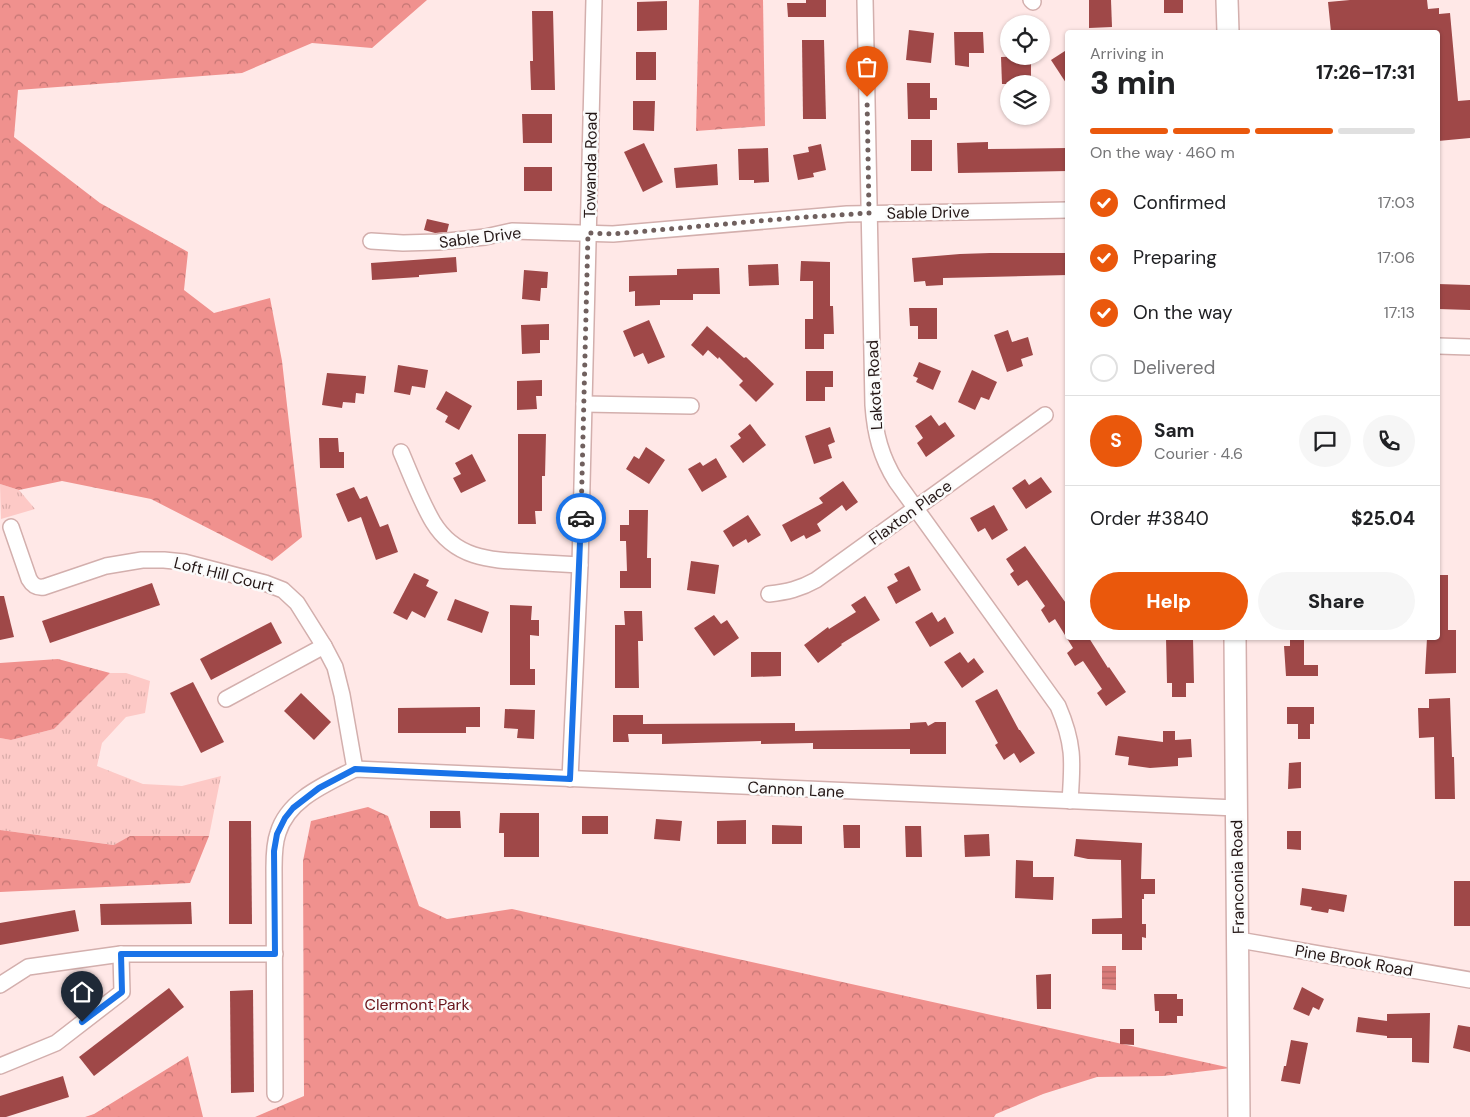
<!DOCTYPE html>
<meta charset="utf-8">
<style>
body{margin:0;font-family:"DM Sans",sans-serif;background:#f6f6f6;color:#202124;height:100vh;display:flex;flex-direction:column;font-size:19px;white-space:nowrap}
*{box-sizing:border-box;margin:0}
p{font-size:16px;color:#757577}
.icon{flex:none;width:28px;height:28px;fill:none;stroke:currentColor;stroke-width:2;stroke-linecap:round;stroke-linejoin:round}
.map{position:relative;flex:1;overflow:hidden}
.side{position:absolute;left:1065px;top:30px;width:375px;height:610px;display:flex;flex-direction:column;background:#fff;border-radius:5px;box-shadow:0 1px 4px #0004}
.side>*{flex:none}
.fabs{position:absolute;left:1000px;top:15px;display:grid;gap:10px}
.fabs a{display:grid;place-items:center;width:50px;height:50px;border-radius:50%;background:#fff;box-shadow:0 1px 4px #0004;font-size:25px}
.pin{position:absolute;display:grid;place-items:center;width:42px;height:42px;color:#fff;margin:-51px -21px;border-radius:50% 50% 50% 0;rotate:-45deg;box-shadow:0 0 5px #0007}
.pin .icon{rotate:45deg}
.courier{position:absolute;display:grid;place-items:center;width:50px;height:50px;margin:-25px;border:4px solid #1a73e8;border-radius:50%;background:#fff;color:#222;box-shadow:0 1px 6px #0007}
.headline em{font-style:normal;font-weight:800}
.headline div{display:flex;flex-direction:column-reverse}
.headline{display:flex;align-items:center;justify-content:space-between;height:85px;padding:0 25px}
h1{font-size:32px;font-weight:800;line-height:38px}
.bar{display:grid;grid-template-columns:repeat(4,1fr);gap:8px 5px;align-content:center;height:60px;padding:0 25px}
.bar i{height:6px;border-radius:4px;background:#e0e0e0}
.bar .current{background:#ea580c}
.bar p{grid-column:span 4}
.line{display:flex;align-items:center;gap:12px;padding:0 25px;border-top:1px solid #e0e0e0}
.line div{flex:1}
.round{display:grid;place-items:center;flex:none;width:52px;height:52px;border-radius:26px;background:#f6f6f6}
ol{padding:0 25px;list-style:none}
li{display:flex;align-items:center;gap:15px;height:55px}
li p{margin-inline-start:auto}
li .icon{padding:5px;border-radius:50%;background:#ea580c;color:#fff;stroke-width:4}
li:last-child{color:#757577}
li i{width:28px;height:28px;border:2px solid #e0e0e0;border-radius:50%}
.action{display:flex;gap:10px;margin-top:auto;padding:10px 25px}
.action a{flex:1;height:58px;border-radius:30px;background:#ea580c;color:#fff;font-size:20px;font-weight:800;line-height:58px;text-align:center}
.action a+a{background:#f6f6f6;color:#202124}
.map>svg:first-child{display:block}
.grass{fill:url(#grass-tufts)}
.forest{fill:url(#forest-crowns)}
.water{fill:url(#water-rules)}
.building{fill:#9f4848}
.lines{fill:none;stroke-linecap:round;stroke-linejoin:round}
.minor-casing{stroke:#d3afad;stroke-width:18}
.secondary-casing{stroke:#d3afad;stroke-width:24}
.minor{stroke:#fff;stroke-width:15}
.secondary{stroke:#fff;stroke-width:21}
.done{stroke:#70605e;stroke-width:5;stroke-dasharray:0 9}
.route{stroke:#1a73e8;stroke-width:6}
.labels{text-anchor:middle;stroke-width:5;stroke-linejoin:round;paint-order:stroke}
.street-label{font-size:16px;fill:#231615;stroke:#fbfbfb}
.park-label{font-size:16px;fill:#68141b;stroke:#fbfbfb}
</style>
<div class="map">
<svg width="1470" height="1117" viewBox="0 0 1470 1117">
<defs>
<pattern id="grass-tufts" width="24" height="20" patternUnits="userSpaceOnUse" patternTransform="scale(1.25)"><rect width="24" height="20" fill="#fdc9c6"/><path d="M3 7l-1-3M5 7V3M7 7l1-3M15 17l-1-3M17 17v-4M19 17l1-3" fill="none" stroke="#d9aca9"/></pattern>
<pattern id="forest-crowns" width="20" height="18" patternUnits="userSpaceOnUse" patternTransform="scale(1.25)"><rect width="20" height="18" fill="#f0918e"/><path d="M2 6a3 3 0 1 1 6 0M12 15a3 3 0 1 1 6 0" fill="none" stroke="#c27573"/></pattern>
<pattern id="water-rules" width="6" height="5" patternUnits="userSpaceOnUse" patternTransform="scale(1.25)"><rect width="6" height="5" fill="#d97c7a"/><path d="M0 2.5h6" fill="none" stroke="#b06563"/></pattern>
</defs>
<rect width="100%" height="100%" fill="#ffe8e7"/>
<g class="grass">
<polygon points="0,484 19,490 35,509 1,519"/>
<polygon points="110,673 126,673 150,681 145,713 126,717 102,743 97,766 143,784 182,786 221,776 209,836 131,836 115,845 0,830 0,738 11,740 54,729"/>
</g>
<g class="forest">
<polygon points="0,0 427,0 372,48 312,43 242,73 18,90 14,137 100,203 188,252 184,290 214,313 270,298 282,361 302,537 272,561 151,499 62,481 19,490 0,484"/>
<polygon points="699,0 763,0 765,126 696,131"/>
<polygon points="58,659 110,673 54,729 11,740 0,738 0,663"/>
<polygon points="368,807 388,816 419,906 447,919 512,909 1231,1068 1163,1076 1097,1077 1043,1094 996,1114 994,1117 255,1117 304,1096 303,861 311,821"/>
<polygon points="0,830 114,845 130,836 209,836 190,883 0,892"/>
<polygon points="188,1056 203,1117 85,1117 94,1114"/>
</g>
<polygon class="water" points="1102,966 1116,966 1116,990 1102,989"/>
<g class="building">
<polygon points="806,0 826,0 826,17 788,17 787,3 806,3"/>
<polygon points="1089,0 1111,0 1112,27 1089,28"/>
<rect x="1164" y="0" width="19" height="13"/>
<polygon points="1350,0 1427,0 1428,9 1439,8 1439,14 1450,13 1458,101 1470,100 1470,138 1438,141 1438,32 1331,32 1328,2"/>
<polygon points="667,1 667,30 637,31 637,2"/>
<polygon points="532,11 553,11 555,90 531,90 530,61 533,61"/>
<polygon points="909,30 934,33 931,63 906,60"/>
<polygon points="954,32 983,32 984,53 969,53 969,67 955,65"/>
<polygon points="802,40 824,40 826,119 803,119"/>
<polygon points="1068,49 1068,86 1051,60"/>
<rect x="636" y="52" width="20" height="28"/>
<polygon points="1031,56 1031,84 1002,84 1001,57"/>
<polygon points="907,83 930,83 930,98 937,98 937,110 930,110 930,119 908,119"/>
<polygon points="633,101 655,101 654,131 633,130"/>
<polygon points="522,114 552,114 552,143 523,143"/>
<rect x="911" y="140" width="21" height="31"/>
<polygon points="988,142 988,149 1068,148 1068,171 958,173 957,143"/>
<polygon points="644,143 663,182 643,192 624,152"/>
<polygon points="821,144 826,170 813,173 814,177 798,180 793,155 809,152 808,147"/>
<polygon points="768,148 769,182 754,183 754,180 739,180 738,149"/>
<polygon points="717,164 718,185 676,188 674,168"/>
<rect x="524" y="167" width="28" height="24"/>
<polygon points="427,219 449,224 447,232 435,233 424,230"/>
<polygon points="990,253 1068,253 1068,275 943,278 943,285 926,286 925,281 914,282 912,258 960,254"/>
<polygon points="456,257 457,272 419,275 419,277 372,280 371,263"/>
<polygon points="801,261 830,262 830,306 833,306 834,334 824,334 824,349 805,349 805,319 813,319 813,281 800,281"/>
<polygon points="778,264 779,285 749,286 748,265"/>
<polygon points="719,268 720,294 693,294 693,300 660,300 660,305 635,306 635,291 629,292 629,276 677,275 677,269"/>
<polygon points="524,270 548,272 547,288 541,288 540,301 522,299"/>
<polygon points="1438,284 1470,285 1470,310 1438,309"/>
<polygon points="909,308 937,308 937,339 918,339 918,326 910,326"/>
<polygon points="649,320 665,357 648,364 643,353 634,357 623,331"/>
<polygon points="549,324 549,340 540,340 540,353 522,354 521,325"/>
<polygon points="707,326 744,358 746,357 774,384 756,402 739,385 743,381 719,357 718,359 708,350 703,356 691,345"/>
<polygon points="1008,330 1012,342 1028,337 1033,355 1021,359 1023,366 1007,372 994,335"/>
<polygon points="919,362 941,371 933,390 916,382 918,378 913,376"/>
<polygon points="398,365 428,370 425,388 412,386 410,395 394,392"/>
<polygon points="972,370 997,382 989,400 981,397 975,410 958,402"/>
<polygon points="806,371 833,371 833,387 825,387 825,401 806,401"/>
<polygon points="327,373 366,376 364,394 356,393 355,403 343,402 342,408 322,405"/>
<polygon points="542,380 542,396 536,396 537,409 517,410 517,381"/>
<polygon points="446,391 472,406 459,430 445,422 448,416 436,409"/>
<polygon points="931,415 939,426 945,422 955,436 926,457 917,443 923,438 915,426"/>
<polygon points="750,424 766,445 743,463 730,446 741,438 738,434"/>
<polygon points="830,427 835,442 828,445 832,458 814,464 805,436"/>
<polygon points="518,434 546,434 545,476 542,476 542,511 535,511 536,524 518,524"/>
<polygon points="319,438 338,438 339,452 344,452 344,468 320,468"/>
<polygon points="646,447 665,460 649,484 626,469 634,456 639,459"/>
<polygon points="472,454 486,481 461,493 453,478 461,474 455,463"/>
<polygon points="716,458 727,477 702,492 688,469 700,462 703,466"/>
<polygon points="1041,477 1052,492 1026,509 1012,488 1025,479 1029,485"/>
<polygon points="843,481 858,502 846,511 842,505 817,524 821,531 806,539 804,535 791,542 782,525 823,503 819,498"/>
<polygon points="354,487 360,499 367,496 380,527 388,524 398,552 376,560 361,517 348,522 336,494"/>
<polygon points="994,505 1008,530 992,540 985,528 978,532 970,518"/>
<polygon points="629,510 648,510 647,558 651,558 651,588 620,588 620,571 627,571 626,541 620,541 620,525 629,525"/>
<polygon points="748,515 761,535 748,543 746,539 733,547 723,531"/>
<polygon points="1025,546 1068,606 1068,638 1089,638 1108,668 1109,667 1126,692 1106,706 1097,693 1102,689 1083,661 1075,666 1067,653 1073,648 1055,619 1049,623 1041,610 1045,606 1027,580 1018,586 1010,574 1014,571 1006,559"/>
<polygon points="691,561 719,565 715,594 687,590"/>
<polygon points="909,566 921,590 896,604 887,587 898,581 894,574"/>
<polygon points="414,573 429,580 426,586 438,592 425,618 412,611 407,620 393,613"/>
<polygon points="1438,575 1448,575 1448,630 1456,630 1456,673 1425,674 1427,638 1438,638"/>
<polygon points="152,583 160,605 50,643 42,621"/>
<polygon points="0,596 4,596 14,637 0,640"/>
<polygon points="865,596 880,620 841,644 842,645 818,663 804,645 828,627 829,629 856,612 851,605"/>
<polygon points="455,599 489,612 482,633 447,620"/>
<polygon points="510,605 532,606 531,620 539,620 539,636 530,635 530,669 535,669 535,685 510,685"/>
<polygon points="624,611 642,611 643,641 638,641 639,688 615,688 615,625 625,625"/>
<polygon points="932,612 938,622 945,617 954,633 930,647 915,622"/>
<polygon points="714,615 721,624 727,620 739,638 714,656 694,628"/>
<polygon points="271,622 282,643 211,680 200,659"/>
<polygon points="1166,638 1193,638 1194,683 1186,683 1186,697 1172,697 1172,683 1167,683"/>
<polygon points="1290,638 1304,638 1304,665 1318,665 1318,676 1286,676 1284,646 1290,646"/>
<polygon points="751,652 781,652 781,676 751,677"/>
<polygon points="960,652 968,663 974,658 984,672 962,688 944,662"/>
<polygon points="193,682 224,742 201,753 170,693"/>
<polygon points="997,689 1019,730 1020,730 1035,753 1020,763 1014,753 1004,760 995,745 998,743 975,701"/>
<polygon points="301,693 331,722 314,740 284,711"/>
<polygon points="1450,698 1452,757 1454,757 1455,799 1435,799 1434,737 1419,738 1418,708 1429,708 1429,699"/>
<polygon points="480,707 480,727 466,727 466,733 398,733 398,708"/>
<polygon points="1287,707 1314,707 1314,724 1310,724 1310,739 1298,739 1298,724 1287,724"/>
<polygon points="505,709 535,710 534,739 517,738 518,729 504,728"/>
<polygon points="613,715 643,715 643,724 795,723 795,731 910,729 910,723 926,722 928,726 935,722 946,722 946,754 910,754 910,749 813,749 813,743 761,744 761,741 662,744 662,734 628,734 629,742 613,742"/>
<polygon points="1163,731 1175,731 1175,740 1191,739 1192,757 1178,758 1178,766 1150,768 1128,765 1129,757 1115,755 1118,736 1163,742"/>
<polygon points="1301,762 1301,788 1288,789 1289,763"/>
<polygon points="430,811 460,811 461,828 430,828"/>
<polygon points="500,813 539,813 539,857 504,857 504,833 499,833"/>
<rect x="582" y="816" width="26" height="18"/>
<polygon points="656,819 682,821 680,841 654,839"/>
<polygon points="746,820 746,844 717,844 717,821"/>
<polygon points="229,821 251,821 252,924 229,924"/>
<polygon points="772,825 802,826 802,844 772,844"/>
<polygon points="843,825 860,825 860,848 844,848"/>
<polygon points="905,826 921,826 922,857 906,857"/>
<polygon points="1287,831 1301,831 1301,850 1287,849"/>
<polygon points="989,834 990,856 965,857 964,835"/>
<polygon points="1076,839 1142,843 1141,879 1155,879 1155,894 1144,894 1144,899 1142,899 1142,924 1146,924 1146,938 1142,937 1142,950 1122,950 1122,934 1092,934 1092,919 1122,918 1121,860 1088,859 1074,856"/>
<polygon points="1016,860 1033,861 1033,877 1054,877 1053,900 1015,898"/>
<rect x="1454" y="881" width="16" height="45"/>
<polygon points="1302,888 1347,895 1344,912 1329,909 1328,913 1311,910 1312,907 1300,905"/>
<polygon points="191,902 192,924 101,925 100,904"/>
<polygon points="75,910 79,931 0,945 0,923"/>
<polygon points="1051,974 1051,1009 1037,1009 1036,975"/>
<polygon points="1302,987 1324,999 1319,1010 1313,1007 1309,1016 1293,1009"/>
<polygon points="169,988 184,1007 94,1076 79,1057"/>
<polygon points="253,990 254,1092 231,1093 230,991"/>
<polygon points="1154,994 1177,994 1177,999 1183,999 1183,1016 1177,1016 1177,1023 1159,1023 1159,1011 1155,1011"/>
<polygon points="1430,1013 1429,1063 1412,1062 1412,1038 1387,1038 1387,1036 1356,1032 1358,1017 1387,1021 1387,1014"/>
<polygon points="1458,1025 1470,1027 1470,1052 1453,1048"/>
<polygon points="1120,1029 1134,1029 1134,1045 1120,1044"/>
<polygon points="1291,1040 1308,1043 1300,1084 1281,1081 1284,1066 1286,1066"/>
<polygon points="63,1076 69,1097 6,1117 0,1117 0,1096"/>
</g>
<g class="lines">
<g class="minor-casing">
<g id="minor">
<path d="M865 0 873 405C875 434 881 457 896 481L1058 706C1074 743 1073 761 1070 801"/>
<polyline points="1031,0 1033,2"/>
<polyline points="371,241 403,243 438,242 485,237 512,231 613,234 847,214 1068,210"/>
<polyline points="1438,346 1470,347"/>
<polyline points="584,404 691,406"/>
<path d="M401 452C411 475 420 500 433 522 455 558 488 560 527 562 544 563 562 564 580 565"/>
<path d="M11 527 29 579C33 586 37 588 44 587L106 566 142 560H164L184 562 265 583 283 590 297 603 324 646 335 667 342 695 355 769"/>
<path d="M769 594C787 592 800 589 816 580L1045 415"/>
<polyline points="226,699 324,646"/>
<polyline points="570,779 580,565 594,0"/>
<polyline points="1239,940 1470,980"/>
<polyline points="0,985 28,967 121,954 275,954"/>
<polyline points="0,1066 56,1043 122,992 121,954"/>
<path d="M275 1094 274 868C274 857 274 844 278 833 288 799 326 784 355 769L1236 808"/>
</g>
</g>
<g class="secondary-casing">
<g id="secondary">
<polyline points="1227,0 1228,32"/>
<polyline points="1235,638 1239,1117"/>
</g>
</g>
<use href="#minor" class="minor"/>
<use href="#secondary" class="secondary"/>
</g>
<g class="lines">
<polyline class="done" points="581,518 588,233 613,234 792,218 869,213 867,97"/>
<polyline class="route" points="82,1022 122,992 121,954 275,954 274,851 277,834 285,818 293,808 319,788 355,769 570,779 581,518"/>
</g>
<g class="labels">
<g class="street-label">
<text transform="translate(590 165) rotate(-89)" y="6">Towanda Road</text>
<text transform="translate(928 212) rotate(-1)" y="6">Sable Drive</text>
<text transform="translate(480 237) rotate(-7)" y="6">Sable Drive</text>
<text transform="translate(874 385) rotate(-93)" y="6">Lakota Road</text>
<text transform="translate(910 512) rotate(-36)" y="6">Flaxton Place</text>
<text transform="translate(224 574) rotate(14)" y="6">Loft Hill Court</text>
<text transform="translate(796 789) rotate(3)" y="6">Cannon Lane</text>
<text transform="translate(1237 877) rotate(-91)" y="6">Franconia Road</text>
<text transform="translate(1354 960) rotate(10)" y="6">Pine Brook Road</text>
</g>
<g class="park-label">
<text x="417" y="1010">Clermont Park</text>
</g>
</g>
</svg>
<div class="fabs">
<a><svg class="icon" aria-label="locate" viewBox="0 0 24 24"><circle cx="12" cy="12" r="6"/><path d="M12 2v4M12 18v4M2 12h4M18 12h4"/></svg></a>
<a><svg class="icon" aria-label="layers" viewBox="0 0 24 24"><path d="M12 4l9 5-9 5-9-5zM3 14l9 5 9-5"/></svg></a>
</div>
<div class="pin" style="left:867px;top:97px;background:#ea580c"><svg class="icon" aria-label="bag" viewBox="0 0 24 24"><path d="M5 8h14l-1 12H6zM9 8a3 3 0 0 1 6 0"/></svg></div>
<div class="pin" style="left:82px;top:1022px;background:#1f2937"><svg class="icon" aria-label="home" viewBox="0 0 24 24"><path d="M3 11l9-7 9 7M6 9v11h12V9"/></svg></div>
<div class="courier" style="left:581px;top:518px"><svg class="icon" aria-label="car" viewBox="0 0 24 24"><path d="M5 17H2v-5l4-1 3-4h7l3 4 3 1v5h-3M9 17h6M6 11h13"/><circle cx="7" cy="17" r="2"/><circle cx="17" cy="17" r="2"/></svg></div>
<section class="side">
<div class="headline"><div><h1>3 min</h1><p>Arriving in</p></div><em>17:26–17:31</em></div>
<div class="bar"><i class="current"></i><i class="current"></i><i class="current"></i><i></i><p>On the way · 460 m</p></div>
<ol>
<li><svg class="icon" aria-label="check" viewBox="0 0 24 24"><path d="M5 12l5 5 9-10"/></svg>Confirmed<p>17:03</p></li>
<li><svg class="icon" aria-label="check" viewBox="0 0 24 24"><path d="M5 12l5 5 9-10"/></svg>Preparing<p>17:06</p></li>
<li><svg class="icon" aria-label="check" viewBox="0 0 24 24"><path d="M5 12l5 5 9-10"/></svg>On the way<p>17:13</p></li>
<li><i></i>Delivered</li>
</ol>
<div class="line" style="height:90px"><b class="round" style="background:#ea580c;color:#fff">S</b><div><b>Sam</b><p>Courier · 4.6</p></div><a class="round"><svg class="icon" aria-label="chat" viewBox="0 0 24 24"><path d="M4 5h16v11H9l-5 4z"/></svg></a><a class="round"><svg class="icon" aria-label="phone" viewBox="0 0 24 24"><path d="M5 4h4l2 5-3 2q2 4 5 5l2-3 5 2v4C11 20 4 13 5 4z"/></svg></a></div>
<div class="line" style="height:65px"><div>Order #3840</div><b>$25.04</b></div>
<div class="action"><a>Help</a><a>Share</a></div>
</section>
</div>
